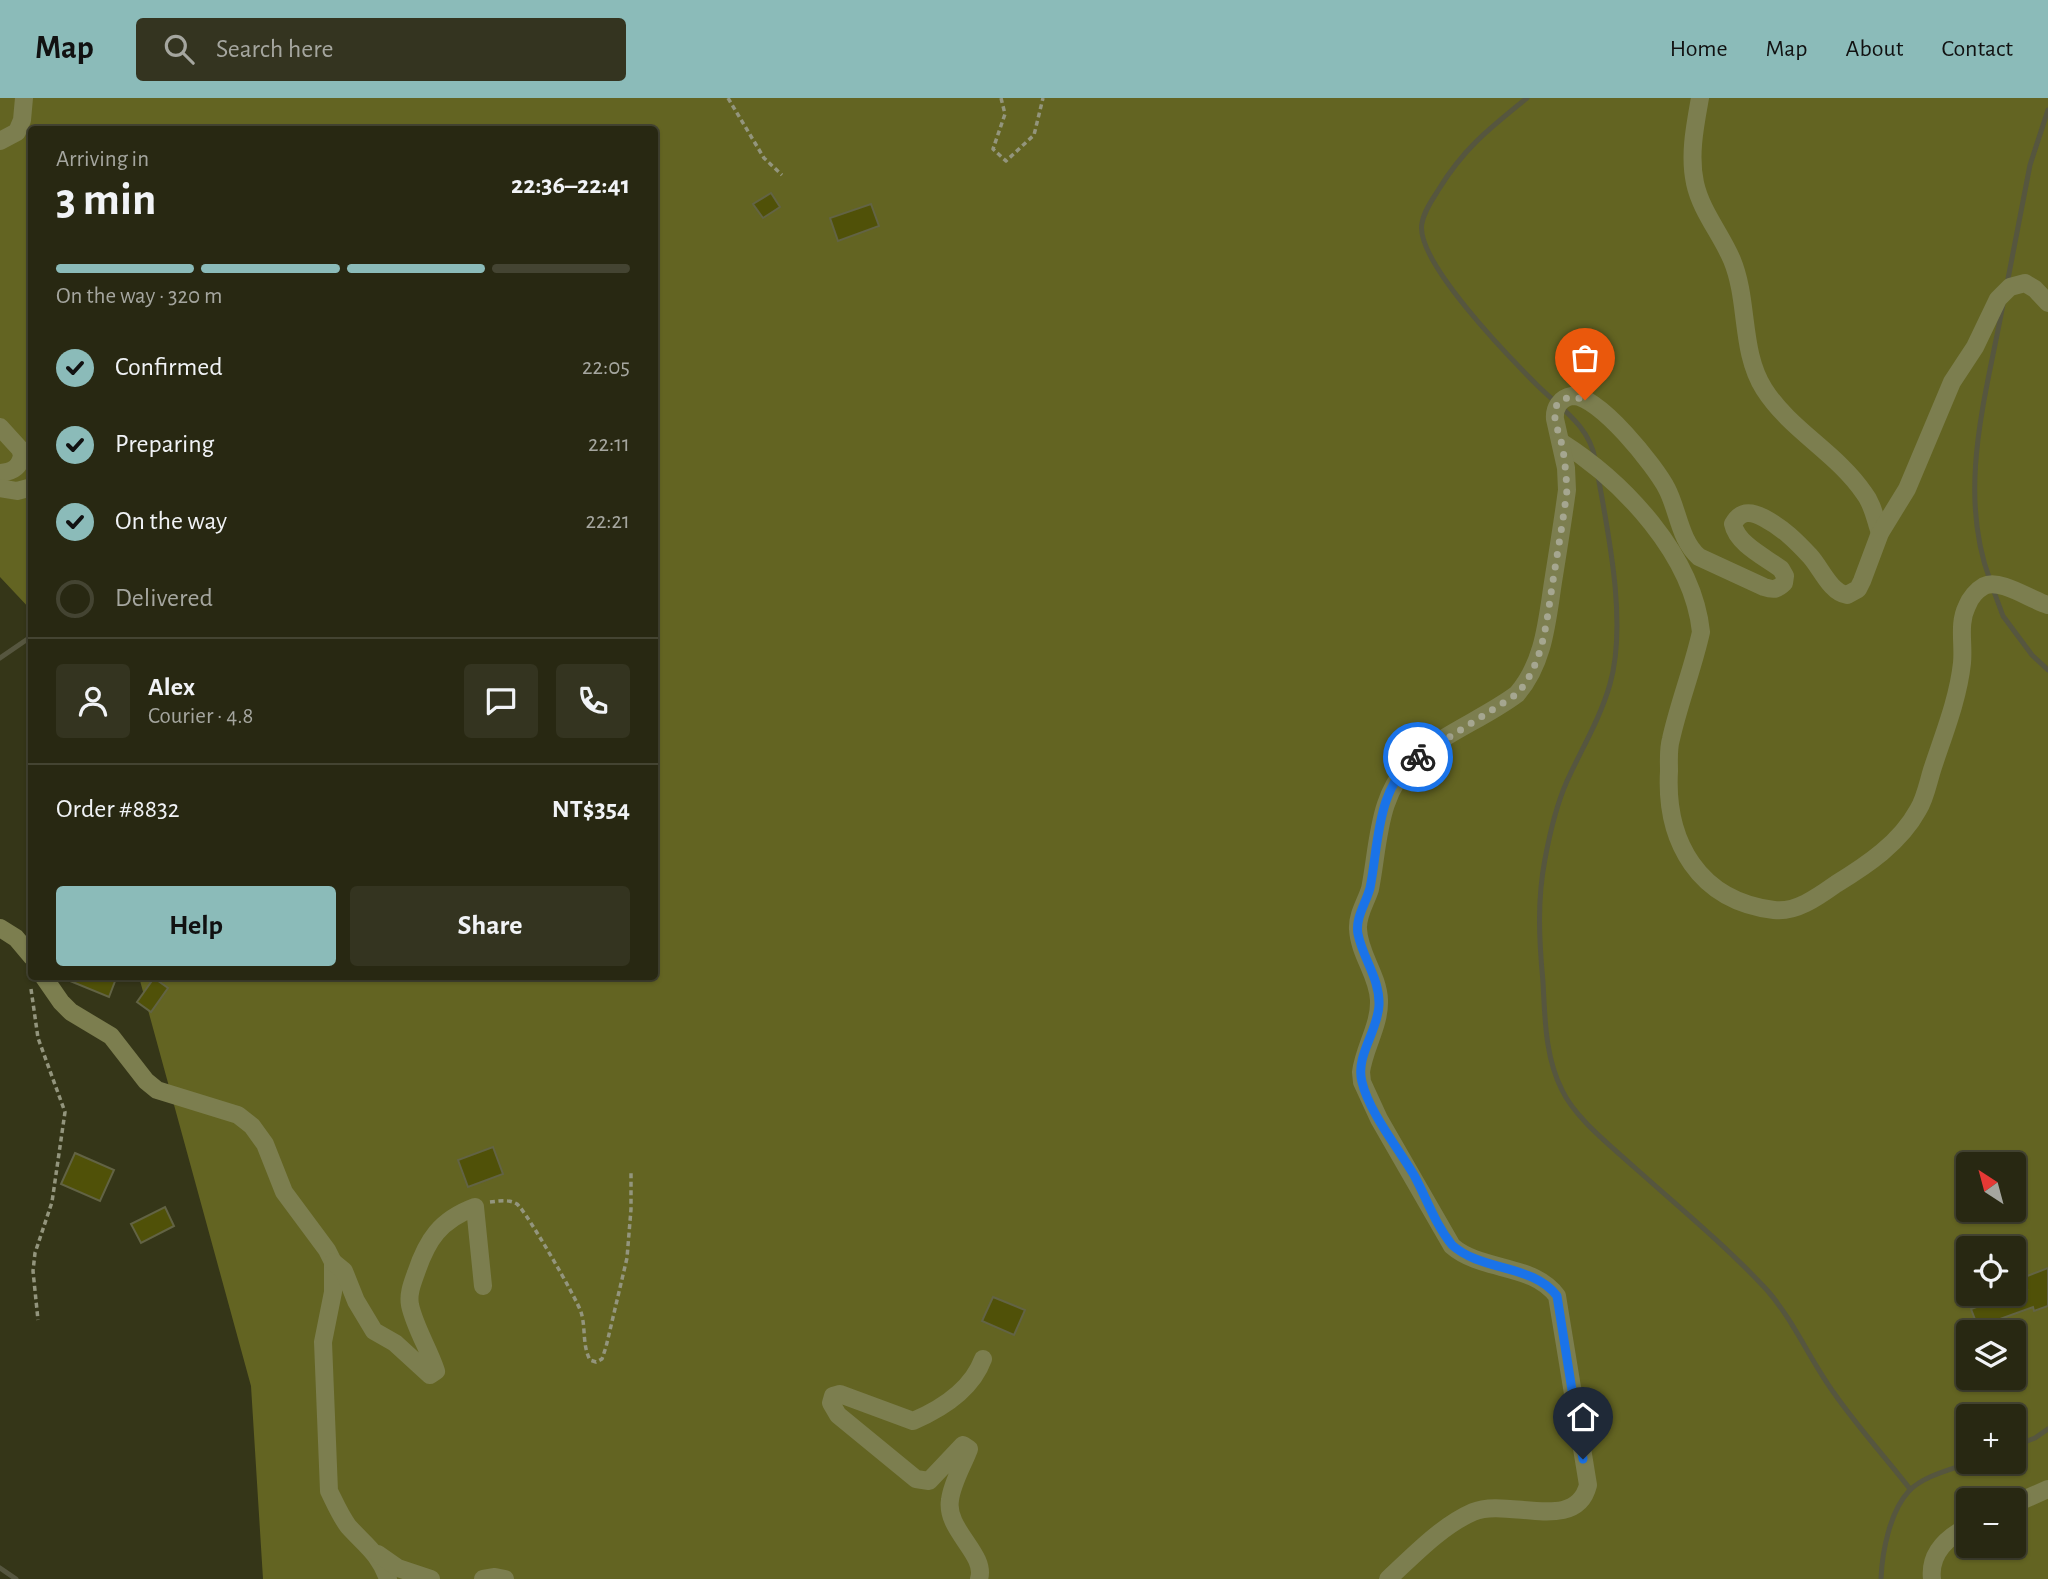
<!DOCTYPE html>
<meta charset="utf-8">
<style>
body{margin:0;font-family:"Alegreya Sans",sans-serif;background:#343420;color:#f1f3f6;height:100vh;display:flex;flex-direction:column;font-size:26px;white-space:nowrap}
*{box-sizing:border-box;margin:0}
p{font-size:23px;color:#a5a69f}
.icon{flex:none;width:38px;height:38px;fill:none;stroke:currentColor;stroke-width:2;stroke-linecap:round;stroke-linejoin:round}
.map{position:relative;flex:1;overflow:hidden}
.drawer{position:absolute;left:28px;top:28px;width:630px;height:854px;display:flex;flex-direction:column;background:#282812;border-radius:7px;box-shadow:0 2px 5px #0004,0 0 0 2px #444432}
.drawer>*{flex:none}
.needle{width:46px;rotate:324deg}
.fabs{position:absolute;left:1956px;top:1054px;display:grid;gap:14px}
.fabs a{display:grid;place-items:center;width:70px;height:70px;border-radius:7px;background:#282812;box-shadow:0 2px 5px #0004,0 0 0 2px #444432;font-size:35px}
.pin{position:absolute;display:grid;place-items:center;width:60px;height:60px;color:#fff;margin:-72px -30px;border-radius:50% 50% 50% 0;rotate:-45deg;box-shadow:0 0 7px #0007}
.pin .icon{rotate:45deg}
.courier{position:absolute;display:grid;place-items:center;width:70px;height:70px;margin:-35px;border:5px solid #1a73e8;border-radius:50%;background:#fff;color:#222;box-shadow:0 2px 9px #0007}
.head em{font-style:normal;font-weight:600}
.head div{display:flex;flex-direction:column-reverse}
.head{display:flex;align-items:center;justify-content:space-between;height:119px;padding:0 28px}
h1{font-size:46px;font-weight:600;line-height:52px}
.bar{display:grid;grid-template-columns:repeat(4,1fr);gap:10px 7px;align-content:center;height:84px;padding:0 28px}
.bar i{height:9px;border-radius:5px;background:#444432}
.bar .current{background:#8bbbb9}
.bar p{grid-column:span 4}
.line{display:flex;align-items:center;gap:18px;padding:0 28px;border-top:2px solid #444432}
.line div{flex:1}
.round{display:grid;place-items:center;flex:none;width:74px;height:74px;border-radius:7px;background:#343420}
ol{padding:0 28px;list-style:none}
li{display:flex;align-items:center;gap:21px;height:77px}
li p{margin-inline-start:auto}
li .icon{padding:7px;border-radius:50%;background:#8bbbb9;color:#111;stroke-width:4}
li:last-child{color:#a5a69f}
li i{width:38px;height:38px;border:4px solid #444432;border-radius:50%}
.primary-button{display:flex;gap:14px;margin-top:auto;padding:14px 28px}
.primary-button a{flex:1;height:80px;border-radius:7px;background:#8bbbb9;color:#111;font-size:28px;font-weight:600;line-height:80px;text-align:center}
.primary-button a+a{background:#343420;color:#f1f3f6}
header{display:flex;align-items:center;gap:42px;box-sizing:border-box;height:98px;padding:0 35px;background:#8bbbb9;color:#111}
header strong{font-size:33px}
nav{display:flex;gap:38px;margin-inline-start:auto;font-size:24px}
.search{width:490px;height:63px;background:#343420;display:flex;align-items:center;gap:18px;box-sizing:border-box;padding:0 24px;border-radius:7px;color:#a5a69f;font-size:26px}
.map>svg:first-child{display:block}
.forest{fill:#636422;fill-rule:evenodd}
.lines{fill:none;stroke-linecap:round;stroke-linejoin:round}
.stream{stroke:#56563f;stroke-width:5}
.building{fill:#505108;stroke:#626344;stroke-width:2}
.path{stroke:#93957d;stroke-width:3.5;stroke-dasharray:5 3.5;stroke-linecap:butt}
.minor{stroke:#7c7e4f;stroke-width:18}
.done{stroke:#a5a690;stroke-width:7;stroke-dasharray:0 12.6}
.route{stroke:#1a73e8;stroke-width:9}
</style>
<header>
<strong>Map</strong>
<div class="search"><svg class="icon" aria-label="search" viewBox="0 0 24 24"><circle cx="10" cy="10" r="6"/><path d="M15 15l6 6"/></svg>Search here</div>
<nav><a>Home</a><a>Map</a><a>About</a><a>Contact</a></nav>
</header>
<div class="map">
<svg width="2048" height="1481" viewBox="0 0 2048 1481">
<rect width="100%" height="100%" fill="#353618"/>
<path class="forest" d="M0 0H2048V1481H263L251 1288 139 879 654 878V32H32L31 512 0 479ZM1969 1066H2014V1111H1969ZM1969 1150H2014V1195H1969ZM1969 1234H2014V1279H1969ZM1969 1318H2014V1363H1969ZM1969 1402H2014V1447H1969Z"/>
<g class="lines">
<g class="stream">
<path d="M1527 0C1490 30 1464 50 1439 91 1432 102 1424 113 1422 125 1414 162 1510 260 1537 287 1560 310 1589 327 1595 361"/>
<polyline points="2007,186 2030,67 2048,12"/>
<path d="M1598 378C1609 439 1627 526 1610 586 1600 621 1582 650 1567 683 1556 708 1550 734 1545 761 1537 803 1539 841 1543 884 1545 920 1545 959 1562 992 1575 1020 1611 1048 1634 1069 1679 1109 1726 1148 1767 1192 1794 1223 1810 1262 1834 1295 1857 1328 1885 1359 1910 1391"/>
<path d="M1990 482C1956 392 1987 295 2003 206"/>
<polyline points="1993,491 2003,518 2032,557 2048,572"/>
<polyline points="0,560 32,538"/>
<polyline points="2014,1348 2035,1340 2048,1331"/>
<polyline points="0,1470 16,1481"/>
<path d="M1881 1481C1882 1454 1890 1413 1909 1393 1924 1377 1954 1371 1974 1363"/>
</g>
</g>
<g class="building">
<polygon points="771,95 780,109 763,120 753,106"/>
<polygon points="871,106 879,128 838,143 830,120"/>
<polygon points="58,878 117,878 109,899"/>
<polygon points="154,880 168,890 151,914 137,904"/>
<polygon points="493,1049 503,1076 468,1089 458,1062"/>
<polygon points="75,1055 114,1072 100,1103 61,1086"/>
<polygon points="165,1109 174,1128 141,1145 131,1126"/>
<polygon points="2048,1170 2048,1208 2034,1213 2033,1209 1978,1229 1971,1211 2027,1191 2022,1180"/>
<polygon points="993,1199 1025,1212 1014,1237 982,1223"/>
</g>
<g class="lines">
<g class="path">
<polyline points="728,0 764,60 782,77"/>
<polyline points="1001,0 1005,16 993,51 1006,63 1034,37 1043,0"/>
<polyline points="31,891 38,940 65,1014 52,1104 35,1155 33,1173 38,1222"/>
<path d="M490 1104C499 1103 509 1101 517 1106 526 1113 577 1201 581 1214 586 1230 582 1247 590 1262L596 1264 602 1261 606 1249 627 1160 631 1111V1072"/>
</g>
<g class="minor">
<path d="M1700 0C1695 28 1689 57 1695 85 1701 113 1721 136 1732 162 1749 203 1740 253 1764 291 1790 332 1837 355 1864 395 1873 406 1875 421 1880 435"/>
<polyline points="0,43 17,34 22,22 24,0"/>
<path d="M0 329 20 351 22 357C20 370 12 374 0 375"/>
<path d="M1561 344C1624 384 1693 457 1701 534 1693 570 1679 605 1671 641 1668 651 1669 662 1669 673 1665 744 1699 803 1774 812 1796 815 1819 798 1836 786 1867 767 1900 745 1918 712 1925 701 1928 685 1932 672 1943 638 1958 602 1962 565 1964 546 1958 526 1967 508 1970 500 1977 492 1984 488 2000 480 2031 502 2048 507"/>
<polyline points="0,390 17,393 32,389"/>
<polyline points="0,830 16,840 32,859"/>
<path d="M43 878 61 904 71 914 111 938 146 983 157 992 238 1017 252 1028 265 1046 284 1094 327 1152 333 1164V1194L323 1244 329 1393C335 1405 340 1417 348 1428 365 1447 379 1455 388 1481"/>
<path d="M333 1164 344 1173 356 1203 374 1233 395 1245 430 1277 436 1273C429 1251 415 1230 410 1207 408 1196 412 1186 416 1175 427 1142 440 1122 475 1109L483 1188"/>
<polyline points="2014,1406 2048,1391"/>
<polyline points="378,1456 398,1470 431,1481"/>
<polyline points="483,1481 495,1479 505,1481"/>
<path d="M979 1481C987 1456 945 1432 950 1402 952 1385 963 1367 969 1351L963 1347 929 1383 916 1381 838 1317 831 1305 833 1298 840 1296 913 1323C941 1311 972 1291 983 1261"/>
<path d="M1388 1481C1413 1458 1441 1428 1473 1414 1507 1399 1576 1436 1588 1387L1557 1198C1533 1165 1482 1174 1452 1148L1379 1021 1362 984 1361 974C1364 950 1380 927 1379 902 1378 877 1359 856 1358 831 1357 817 1366 804 1370 791 1379 746 1377 695 1414 662 1444 635 1485 620 1517 596 1544 565 1547 523 1553 484 1558 453 1563 422 1567 392L1566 370 1555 321C1554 310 1560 300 1572 298 1598 296 1656 369 1667 391 1678 412 1680 443 1699 459L1764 489C1773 492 1777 492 1784 485L1785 478 1781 471C1765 459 1737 446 1733 426 1741 412 1751 413 1764 420 1783 430 1796 443 1810 458 1821 470 1830 494 1847 497L1858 491 1862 483 1880 435 1907 391 1952 284 1975 249 1998 201 2010 189 2025 185 2035 191 2048 205"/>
<path d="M1932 1481C1929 1455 1947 1439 1969 1428"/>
</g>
</g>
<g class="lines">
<path class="done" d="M1418 659 1517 596C1543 566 1546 527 1552 489 1557 457 1563 424 1567 392 1566 377 1565 362 1562 347 1560 338 1556 329 1555 320 1552 300 1570 296 1585 302"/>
<path class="route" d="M1418 659C1376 687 1379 746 1370 790 1366 805 1355 820 1358 836 1363 861 1380 881 1379 907 1378 933 1355 958 1362 984 1369 1014 1398 1050 1414 1077 1427 1101 1435 1126 1452 1147 1482 1174 1533 1166 1557 1198L1583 1361"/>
</g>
</svg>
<div class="fabs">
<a><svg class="needle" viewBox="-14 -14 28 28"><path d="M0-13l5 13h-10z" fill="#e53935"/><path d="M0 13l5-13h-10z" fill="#a5a69f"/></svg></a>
<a><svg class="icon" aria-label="locate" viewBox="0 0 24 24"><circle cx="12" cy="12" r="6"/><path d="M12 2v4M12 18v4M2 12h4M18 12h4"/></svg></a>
<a><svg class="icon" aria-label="layers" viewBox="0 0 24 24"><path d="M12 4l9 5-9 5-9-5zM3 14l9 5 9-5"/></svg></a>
<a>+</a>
<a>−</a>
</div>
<div class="pin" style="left:1585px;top:302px;background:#ea580c"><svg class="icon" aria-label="bag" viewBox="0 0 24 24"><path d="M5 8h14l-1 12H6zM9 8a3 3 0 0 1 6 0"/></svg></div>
<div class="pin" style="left:1583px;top:1361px;background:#1f2937"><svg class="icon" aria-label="home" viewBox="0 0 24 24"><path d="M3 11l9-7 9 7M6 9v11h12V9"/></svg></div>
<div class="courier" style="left:1418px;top:659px"><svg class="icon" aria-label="bike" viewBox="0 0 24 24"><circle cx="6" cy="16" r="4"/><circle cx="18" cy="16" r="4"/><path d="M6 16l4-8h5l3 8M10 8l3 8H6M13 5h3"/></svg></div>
<section class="drawer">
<div class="head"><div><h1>3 min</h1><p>Arriving in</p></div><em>22:36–22:41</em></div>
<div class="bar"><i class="current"></i><i class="current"></i><i class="current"></i><i></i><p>On the way · 320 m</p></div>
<ol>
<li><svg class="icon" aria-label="check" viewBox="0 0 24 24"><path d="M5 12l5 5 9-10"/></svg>Confirmed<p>22:05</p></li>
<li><svg class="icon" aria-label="check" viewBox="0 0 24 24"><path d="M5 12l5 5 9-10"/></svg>Preparing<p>22:11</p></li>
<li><svg class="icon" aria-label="check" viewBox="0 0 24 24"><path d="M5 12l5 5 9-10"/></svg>On the way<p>22:21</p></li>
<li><i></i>Delivered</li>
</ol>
<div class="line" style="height:126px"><a class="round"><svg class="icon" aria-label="person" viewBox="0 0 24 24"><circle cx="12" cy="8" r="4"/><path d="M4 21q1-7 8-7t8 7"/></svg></a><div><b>Alex</b><p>Courier · 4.8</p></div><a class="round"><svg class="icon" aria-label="chat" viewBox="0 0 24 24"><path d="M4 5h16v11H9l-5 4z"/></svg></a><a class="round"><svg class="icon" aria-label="phone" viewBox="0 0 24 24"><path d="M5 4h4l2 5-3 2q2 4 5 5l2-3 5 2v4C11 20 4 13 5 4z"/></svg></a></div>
<div class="line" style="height:91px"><div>Order #8832</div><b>NT$354</b></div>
<div class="primary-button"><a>Help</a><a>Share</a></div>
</section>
</div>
